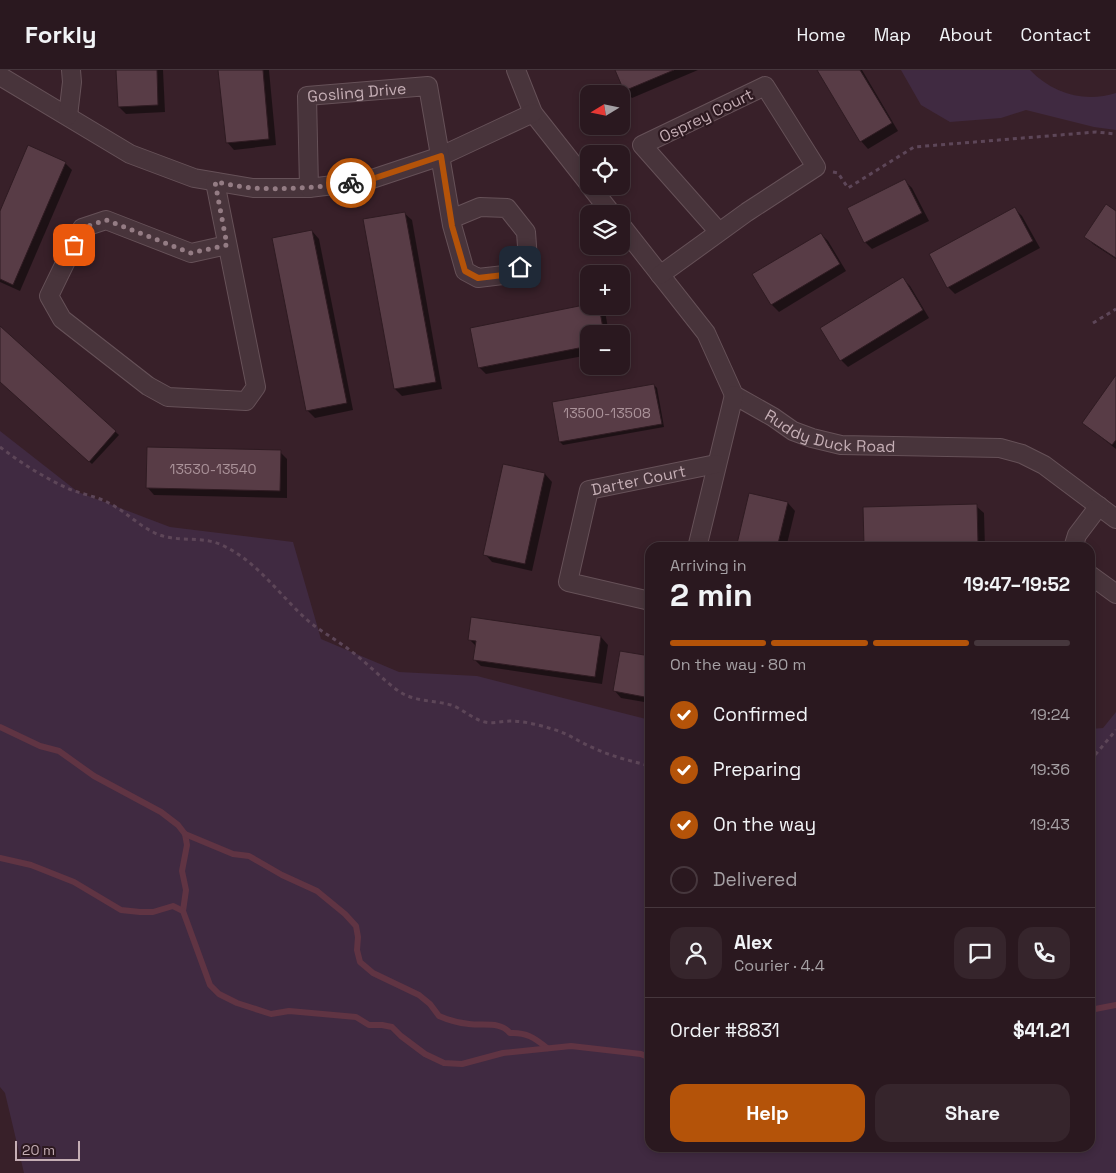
<!DOCTYPE html>
<meta charset="utf-8">
<style>
body{margin:0;font-family:"Space Grotesk",sans-serif;background:#36252c;color:#f1f3f6;height:100vh;display:flex;flex-direction:column;font-size:19px;white-space:nowrap}
*{box-sizing:border-box;margin:0}
p{font-size:16px;color:#a5a0a4}
.icon{flex:none;width:28px;height:28px;fill:none;stroke:currentColor;stroke-width:2;stroke-linecap:round;stroke-linejoin:round}
.map{position:relative;flex:1;overflow:hidden}
.details{position:absolute;left:645px;top:472px;width:450px;height:610px;display:flex;flex-direction:column;background:#2a181f;border-radius:15px;box-shadow:0 2px 8px #0003,0 0 0 1px #46373d}
.details>*{flex:none}
.needle{width:32px;rotate:260deg}
.tools{position:absolute;left:580px;top:15px;display:grid;gap:10px}
.tools a{display:grid;place-items:center;width:50px;height:50px;border-radius:10px;background:#2a181f;box-shadow:0 2px 8px #0003,0 0 0 1px #46373d;font-size:25px}
.scale{position:absolute;left:15px;bottom:12px;width:65px;box-sizing:border-box;padding-left:5px;border:2px solid #c5aeb5;border-top:0;font-size:14px;line-height:18px;white-space:nowrap;color:#c5aeb5;-webkit-text-stroke:4px #2d1920;paint-order:stroke}
.pin{position:absolute;display:grid;place-items:center;width:42px;height:42px;color:#fff;margin:-21px;border-radius:10px;box-shadow:0 2px 8px #0006}
.courier{position:absolute;display:grid;place-items:center;width:50px;height:50px;margin:-25px;border:4px solid #b45309;border-radius:50%;background:#fff;color:#222;box-shadow:0 1px 6px #0007}
.summary em{font-style:normal;font-weight:600}
.summary div{display:flex;flex-direction:column-reverse}
.summary{display:flex;align-items:center;justify-content:space-between;height:85px;padding:0 25px}
h1{font-size:32px;font-weight:600;line-height:38px}
.bar{display:grid;grid-template-columns:repeat(4,1fr);gap:8px 5px;align-content:center;height:60px;padding:0 25px}
.bar i{height:6px;border-radius:4px;background:#46373d}
.bar .current{background:#b45309}
.bar p{grid-column:span 4}
.line{display:flex;align-items:center;gap:12px;padding:0 25px;border-top:1px solid #46373d}
.line div{flex:1}
.round{display:grid;place-items:center;flex:none;width:52px;height:52px;border-radius:15px;background:#36252c}
ol{padding:0 25px;list-style:none}
li{display:flex;align-items:center;gap:15px;height:55px}
li p{margin-inline-start:auto}
li .icon{padding:5px;border-radius:50%;background:#b45309;color:#fff;stroke-width:4}
li:last-child{color:#a5a0a4}
li i{width:28px;height:28px;border:2px solid #46373d;border-radius:50%}
.cta{display:flex;gap:10px;margin-top:auto;padding:10px 25px}
.cta a{flex:1;height:58px;border-radius:15px;background:#b45309;color:#fff;font-size:20px;font-weight:600;line-height:58px;text-align:center}
.cta a+a{background:#36252c;color:#f1f3f6}
header{display:flex;align-items:center;gap:30px;box-sizing:border-box;height:70px;padding:0 25px;background:#2a181f;border-bottom:1px solid #46373d}
header strong{font-size:24px}
nav{display:flex;gap:28px;margin-inline-start:auto;font-size:18px}
.map>svg:first-child{display:block}
.green{fill:#402a41}
.shadow{fill:#0007}
.lines{fill:none;stroke-linecap:round;stroke-linejoin:round}
.stream{stroke:#603443;stroke-width:6}
.building{fill:#583c46;stroke:#2f1b22}
.street-casing{stroke:#665158;stroke-width:20}
.path{stroke:#5d4658;stroke-width:3;stroke-dasharray:4 4;stroke-linecap:butt}
.street{stroke:#48343b;stroke-width:18}
.done{stroke:#947c84;stroke-width:5;stroke-dasharray:0 9}
.route{stroke:#b45309;stroke-width:6}
.labels{text-anchor:middle;stroke-width:4.5;stroke-linejoin:round;paint-order:stroke}
.number-label{font-size:14px;fill:#aa9299}
.street-label{font-size:16px;fill:#c5aeb5;stroke:#2d1920}
</style>
<header>
<strong>Forkly</strong>
<nav><a>Home</a><a>Map</a><a>About</a><a>Contact</a></nav>
</header>
<div class="map">
<svg width="1116" height="1103" viewBox="0 0 1116 1103">
<rect width="100%" height="100%" fill="#382029"/>
<g class="green">
<path d="M901 0H1030C1053 24 1085 33 1116 23V60L1094 57 1026 40 1001 48 950 52 921 35Z"/>
<polygon points="0,361 78,422 170,457 293,472 321,569 399,602 477,606 650,650 650,1078 1090,1078 1090,659 1103,658 1116,642 1116,1103 24,1103 5,1023 0,1017"/>
</g>
<g class="shadow">
<polygon points="118,0 163,0 165,42 126,44 119,37"/>
<polygon points="220,0 269,0 276,75 234,80 227,72"/>
<polygon points="617,0 698,0 632,28 625,21"/>
<polygon points="818,0 862,0 898,61 868,79 861,71"/>
<polygon points="65,93 72,100 20,221 0,212 0,144"/>
<polygon points="905,111 912,118 929,151 872,179 865,172"/>
<polygon points="1015,139 1022,146 1040,178 955,224 948,217"/>
<polygon points="1116,142 1116,189 1093,174 1086,166"/>
<polygon points="404,143 412,150 442,319 402,326 395,319"/>
<polygon points="312,161 319,169 353,340 315,348 307,340"/>
<polygon points="821,164 828,171 846,201 779,242 772,235 753,205"/>
<polygon points="903,209 910,216 929,248 848,297 841,290"/>
<polygon points="589,236 600,236 605,241 609,264 589,264 589,285 486,304 479,297"/>
<polygon points="0,257 119,365 92,394 0,311"/>
<polygon points="1116,307 1116,379 1083,353"/>
<polygon points="654,315 657,318 664,357 563,375 560,372"/>
<polygon points="280,382 287,389 287,428 154,425 147,417"/>
<polygon points="504,395 545,404 552,412 532,501 492,492 485,484"/>
<polygon points="788,433 795,441 786,478 737,478"/>
<polygon points="976,436 984,443 985,478 868,478 866,475"/>
<polygon points="601,567 608,575 602,614 481,596 474,589 476,576 469,569"/>
<polygon points="650,588 650,633 621,628 614,620"/>
</g>
<g class="lines">
<g class="stream">
<polyline points="0,657 40,676 59,681 94,706 161,742 178,755 185,764 187,775 182,801 186,820 183,841"/>
<path d="M185 764 233 784 249 786 282 805 317 821 345 844 356 856 358 867 357 880 360 892 373 903 419 925 430 934 439 946C448 950 459 953 469 954 484 956 500 951 510 963 526 962 535 968 547 978"/>
<polyline points="0,788 31,795 74,812 121,840 140,842 153,842 173,836 183,841 210,915 219,924 237,933 271,944 289,941 356,947 369,955 382,955 392,957 401,966 425,984 444,993 462,994 503,983 571,976 641,984 650,988"/>
<polyline points="1090,940 1116,935"/>
</g>
</g>
<g class="building">
<polygon points="116,0 157,0 158,35 118,37"/>
<polygon points="218,0 263,0 269,69 226,73"/>
<polygon points="615,0 674,0 624,21"/>
<polygon points="817,0 860,0 892,53 860,72"/>
<polygon points="28,75 66,92 13,215 0,209 0,141"/>
<polygon points="905,109 922,143 864,173 847,138"/>
<polygon points="1106,134 1116,141 1116,188 1084,167"/>
<polygon points="1015,137 1033,171 947,218 929,184"/>
<polygon points="405,142 436,312 394,319 363,149"/>
<polygon points="312,160 347,333 306,341 272,168"/>
<polygon points="821,163 840,194 771,235 752,204"/>
<polygon points="903,207 923,240 840,291 820,258"/>
<polygon points="589,234 589,236 599,236 604,264 589,264 589,276 478,298 470,258"/>
<polygon points="0,256 116,361 89,392 0,312"/>
<polygon points="1116,305 1116,370 1112,375 1082,353"/>
<polygon points="654,314 662,354 559,372 552,332"/>
<polygon points="147,377 281,380 280,421 146,418"/>
<polygon points="503,394 545,403 525,494 483,485"/>
<polygon points="749,423 788,432 777,478 736,478"/>
<polygon points="977,434 978,472 864,475 863,437"/>
<polygon points="471,547 601,566 595,607 473,590 476,571 468,570"/>
<polygon points="620,581 650,586 650,628 613,621"/>
</g>
<g class="lines">
<g class="street-casing">
<g id="street">
<polyline points="516,0 533,43 589,114"/>
<polyline points="0,6 130,84 194,108 253,118 309,118 366,111 441,86 533,43"/>
<polyline points="68,46 72,12 71,0"/>
<polyline points="215,112 256,317 246,331 168,327 148,316 62,249 49,226 82,158 106,150 191,183 227,175"/>
<polyline points="590,116 612,144"/>
<path id="s1" d="M309 118 307 26 428 16 452 155 465 201 478 208 512 204 528 190 526 162 507 138 480 137 451 149"/>
<path id="s2" d="M621 155 706 263 734 325 773 347 793 361 812 368 841 375 1000 378 1022 384 1044 395 1116 449"/>
<polyline points="660,205 747,142 816,97 765,16 642,75 719,162"/>
<polyline points="697,478 734,325"/>
<polyline points="1073,478 1077,465 1099,436"/>
<polyline points="1090,505 1116,524"/>
<path id="s3" d="M650 531 568 512 589 420 716 394"/>
</g>
</g>
<g class="path">
<polyline points="833,102 838,103 848,118 914,77 1096,62 1116,64"/>
<polyline points="1093,253 1116,239"/>
<path d="M0 377C21 393 43 407 67 418 80 424 95 426 107 432 125 441 139 456 157 464 179 473 202 465 224 476 257 492 278 523 305 548 319 561 336 569 351 581 367 593 381 608 397 620 413 632 433 630 451 635 463 639 472 649 485 652 493 654 502 651 511 651 524 651 539 655 552 659 568 663 580 673 596 679 613 687 632 691 650 696"/>
<polyline points="1090,691 1116,660"/>
</g>
<use href="#street" class="street"/>
</g>
<g class="lines">
<path class="done" d="M74 175 82 158 106 150 191 183 227 175 215 112C228 114 241 117 254 118 286 120 319 117 351 113"/>
<polyline class="route" points="351,113 366,111 441,86 452,156 465,201 478,208 512,204 520,197"/>
</g>
<g class="labels">
<g class="number-label">
<text x="607" y="348">13500-13508</text>
<text x="213" y="404">13530-13540</text>
</g>
<g class="street-label">
<text dy="6" stroke="none"><textPath href="#s1" startOffset="142">Gosling Drive</textPath></text>
<text transform="translate(706 45) rotate(-26)" y="6">Osprey Court</text>
<text dy="6" stroke="none"><textPath href="#s2" startOffset="311">Ruddy Duck Road</textPath></text>
<text dy="6" stroke="none"><textPath href="#s3" startOffset="229">Darter Court</textPath></text>
</g>
</g>
</svg>
<div class="tools">
<a><svg class="needle" viewBox="-14 -14 28 28"><path d="M0-13l5 13h-10z" fill="#e53935"/><path d="M0 13l5-13h-10z" fill="#a5a0a4"/></svg></a>
<a><svg class="icon" aria-label="locate" viewBox="0 0 24 24"><circle cx="12" cy="12" r="6"/><path d="M12 2v4M12 18v4M2 12h4M18 12h4"/></svg></a>
<a><svg class="icon" aria-label="layers" viewBox="0 0 24 24"><path d="M12 4l9 5-9 5-9-5zM3 14l9 5 9-5"/></svg></a>
<a>+</a>
<a>−</a>
</div>
<div class="scale">20 m</div>
<div class="pin" style="left:74px;top:175px;background:#ea580c"><svg class="icon" aria-label="bag" viewBox="0 0 24 24"><path d="M5 8h14l-1 12H6zM9 8a3 3 0 0 1 6 0"/></svg></div>
<div class="pin" style="left:520px;top:197px;background:#1f2937"><svg class="icon" aria-label="home" viewBox="0 0 24 24"><path d="M3 11l9-7 9 7M6 9v11h12V9"/></svg></div>
<div class="courier" style="left:351px;top:113px"><svg class="icon" aria-label="bike" viewBox="0 0 24 24"><circle cx="6" cy="16" r="4"/><circle cx="18" cy="16" r="4"/><path d="M6 16l4-8h5l3 8M10 8l3 8H6M13 5h3"/></svg></div>
<section class="details">
<div class="summary"><div><h1>2 min</h1><p>Arriving in</p></div><em>19:47–19:52</em></div>
<div class="bar"><i class="current"></i><i class="current"></i><i class="current"></i><i></i><p>On the way · 80 m</p></div>
<ol>
<li><svg class="icon" aria-label="check" viewBox="0 0 24 24"><path d="M5 12l5 5 9-10"/></svg>Confirmed<p>19:24</p></li>
<li><svg class="icon" aria-label="check" viewBox="0 0 24 24"><path d="M5 12l5 5 9-10"/></svg>Preparing<p>19:36</p></li>
<li><svg class="icon" aria-label="check" viewBox="0 0 24 24"><path d="M5 12l5 5 9-10"/></svg>On the way<p>19:43</p></li>
<li><i></i>Delivered</li>
</ol>
<div class="line" style="height:90px"><a class="round"><svg class="icon" aria-label="person" viewBox="0 0 24 24"><circle cx="12" cy="8" r="4"/><path d="M4 21q1-7 8-7t8 7"/></svg></a><div><b>Alex</b><p>Courier · 4.4</p></div><a class="round"><svg class="icon" aria-label="chat" viewBox="0 0 24 24"><path d="M4 5h16v11H9l-5 4z"/></svg></a><a class="round"><svg class="icon" aria-label="phone" viewBox="0 0 24 24"><path d="M5 4h4l2 5-3 2q2 4 5 5l2-3 5 2v4C11 20 4 13 5 4z"/></svg></a></div>
<div class="line" style="height:65px"><div>Order #8831</div><b>$41.21</b></div>
<div class="cta"><a>Help</a><a>Share</a></div>
</section>
</div>
